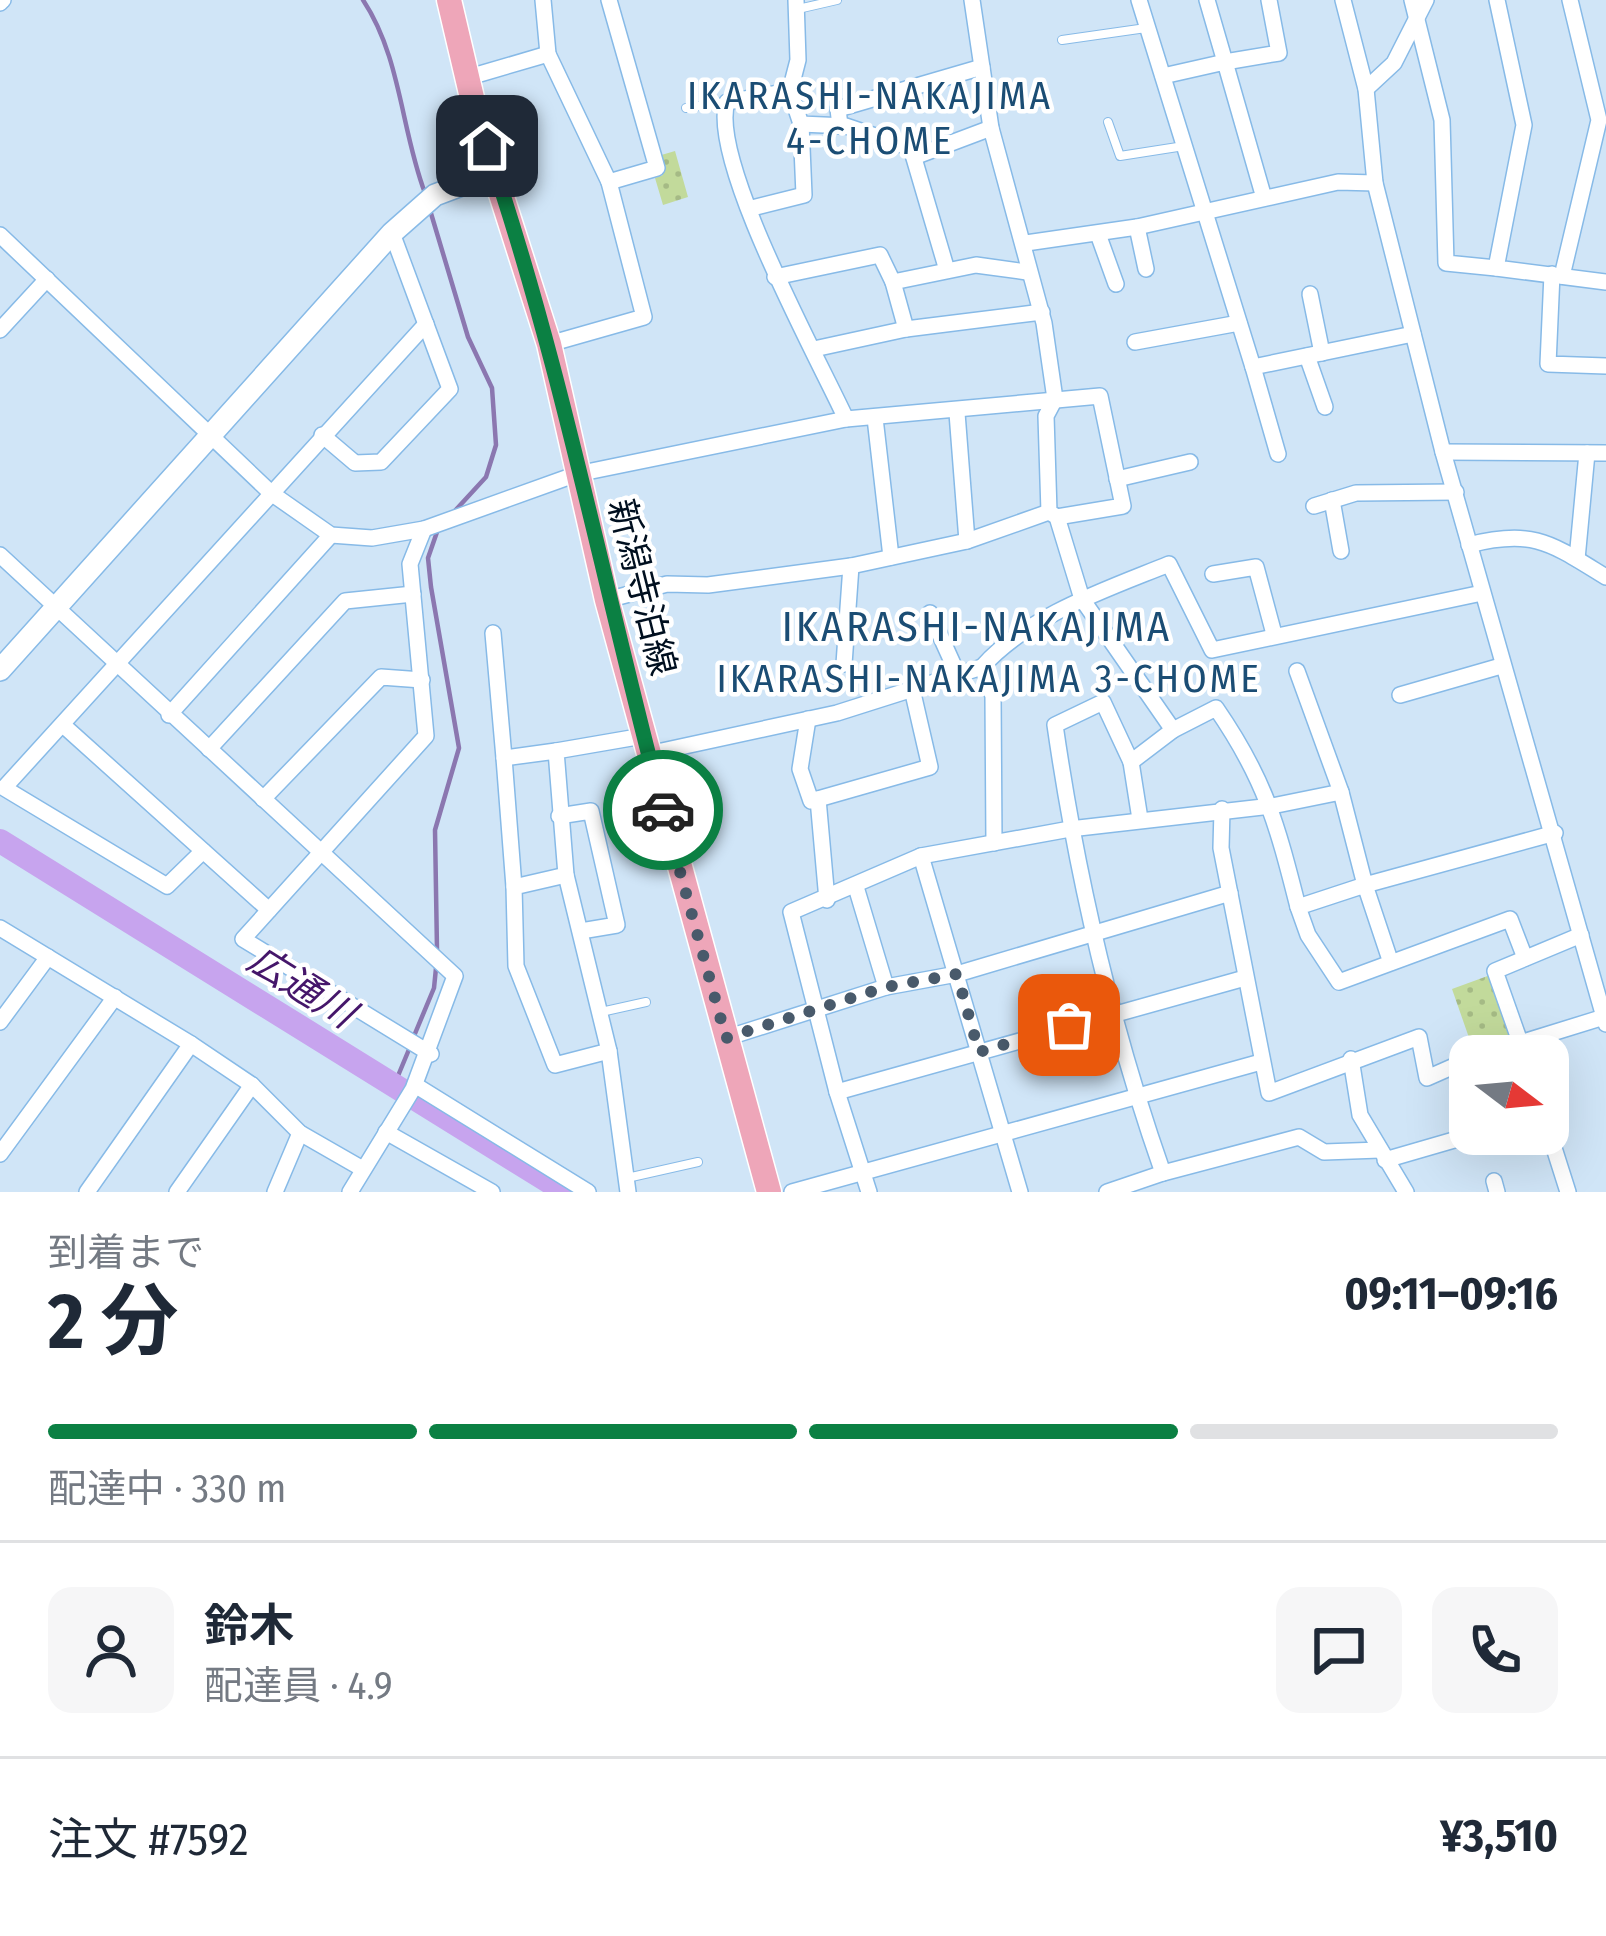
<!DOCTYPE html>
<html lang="ja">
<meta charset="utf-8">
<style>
body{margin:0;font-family:"Fira Sans Condensed","Noto Sans JP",sans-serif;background:#f6f6f7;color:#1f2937;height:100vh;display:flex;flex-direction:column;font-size:45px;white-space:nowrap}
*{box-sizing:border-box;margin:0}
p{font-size:39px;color:#747a83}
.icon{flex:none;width:66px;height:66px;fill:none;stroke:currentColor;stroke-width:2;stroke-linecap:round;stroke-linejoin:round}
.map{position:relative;height:1192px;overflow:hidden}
.sheet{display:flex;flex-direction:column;background:#fff;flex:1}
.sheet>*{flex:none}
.needle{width:78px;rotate:106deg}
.buttons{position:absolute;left:1449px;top:1035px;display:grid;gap:24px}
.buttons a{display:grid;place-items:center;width:120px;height:120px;border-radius:24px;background:#fff;box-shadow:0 12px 48px #0002;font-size:60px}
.pin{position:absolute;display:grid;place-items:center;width:102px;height:102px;color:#fff;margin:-51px;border-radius:24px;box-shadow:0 6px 18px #0006}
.courier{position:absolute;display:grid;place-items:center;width:120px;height:120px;margin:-60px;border:9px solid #0b8043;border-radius:50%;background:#fff;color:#222;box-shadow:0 3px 15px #0007}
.overview em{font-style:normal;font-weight:700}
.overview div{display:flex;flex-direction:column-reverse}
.overview{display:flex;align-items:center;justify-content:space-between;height:204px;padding:0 48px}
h1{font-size:78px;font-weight:700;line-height:90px}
.bar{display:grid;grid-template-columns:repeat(4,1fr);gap:18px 12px;align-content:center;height:144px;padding:0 48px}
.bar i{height:15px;border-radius:9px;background:#e0e1e3}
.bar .current{background:#0b8043}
.bar p{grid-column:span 4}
.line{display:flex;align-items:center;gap:30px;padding:0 48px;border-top:3px solid #e0e1e3}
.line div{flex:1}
.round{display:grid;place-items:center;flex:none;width:126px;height:126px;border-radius:24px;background:#f6f6f7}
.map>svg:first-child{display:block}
.park{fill:url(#park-dots)}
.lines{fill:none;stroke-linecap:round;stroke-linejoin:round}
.stream{stroke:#8b77b0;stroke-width:4.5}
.river{stroke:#c7a4ee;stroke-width:24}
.lane-casing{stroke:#87bae7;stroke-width:10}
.street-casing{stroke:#87bae7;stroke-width:18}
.secondary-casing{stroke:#87bae7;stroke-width:24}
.primary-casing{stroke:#fff;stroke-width:27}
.lane{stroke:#fff;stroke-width:8}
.street{stroke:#fff;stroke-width:15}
.secondary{stroke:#fff;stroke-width:21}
.primary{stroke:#eea6b9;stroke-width:24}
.done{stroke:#495a6b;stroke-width:12;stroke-dasharray:0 21.6}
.route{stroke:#0b8043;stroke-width:15}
.labels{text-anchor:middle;stroke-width:9;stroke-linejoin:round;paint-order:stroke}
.street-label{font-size:36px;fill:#000f1f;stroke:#fff}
.neighbourhood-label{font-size:39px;letter-spacing:3px;fill:#1b4d74;stroke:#fff}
.water-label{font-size:39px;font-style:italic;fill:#45166a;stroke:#fff}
.quarter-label{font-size:42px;letter-spacing:3px;fill:#1b4d74;stroke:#fff}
</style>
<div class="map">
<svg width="1606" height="1192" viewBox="0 0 1606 1192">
<defs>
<pattern id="park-dots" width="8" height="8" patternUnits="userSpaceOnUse" patternTransform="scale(3)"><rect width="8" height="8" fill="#c2da9b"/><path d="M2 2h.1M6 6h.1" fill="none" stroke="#a5ba85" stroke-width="1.8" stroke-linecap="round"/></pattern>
</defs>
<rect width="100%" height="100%" fill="#d0e5f7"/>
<g class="park">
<polygon points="675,151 688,197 663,205 655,178 663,175 658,156"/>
<polygon points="1493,974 1515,1037 1474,1052 1452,989"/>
</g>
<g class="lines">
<g class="stream">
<path d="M363 0C401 57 401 130 425 193"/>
<polyline points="430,210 468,337 492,388 496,445 486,477 452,514"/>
<polyline points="437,950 435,830 459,748 431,587 428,558 437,532"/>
<polyline points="414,1036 434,988 436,968"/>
<polyline points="395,1083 410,1047"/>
</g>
<polyline class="river" points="0,841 566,1192"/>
<g class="lane-casing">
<g id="lane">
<polyline points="798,9 837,0"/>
<polyline points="1062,40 1146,28"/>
<polyline points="686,108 726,102"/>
<polyline points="1108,122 1120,156 1184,146"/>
<polyline points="601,1012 646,1002"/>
<polyline points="627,1178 698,1162"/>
</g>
</g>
<g class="street-casing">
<g id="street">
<polyline points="543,0 548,54 609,182 657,168 609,0"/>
<path d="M796 0 798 60 790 91 727 102C709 160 818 358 846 419"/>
<polyline points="972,0 991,128 1044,323 1055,399 1046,416 1049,512 1057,517 1082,599 1173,730"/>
<polyline points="1139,0 1253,367 1413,334"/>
<polyline points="1207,0 1225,62 1279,53 1269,0"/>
<polyline points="1343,0 1366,89 1375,183 1443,452 1606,1024"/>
<polyline points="1412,0 1442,120 1446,263 1496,268"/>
<polyline points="1497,0 1524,125 1496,268 1606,282"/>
<polyline points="0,3 3,0"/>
<polyline points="1163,76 1225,62 1264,198"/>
<polyline points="466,78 548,54"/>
<polyline points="1366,89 1394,63 1426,0"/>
<polyline points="790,91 801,124 846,126 911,148 946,267"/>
<polyline points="840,126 838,109 982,67"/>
<polyline points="914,157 991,128"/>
<polyline points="752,208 804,195 801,124"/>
<polyline points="1137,227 1146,269"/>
<polyline points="1098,234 1116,284"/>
<polyline points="0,235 271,493 331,535 372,538 424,529 577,474 846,419 1100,396 1123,506 1057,517"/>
<polyline points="1026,243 1137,227 1338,182 1375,183"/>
<polyline points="1552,274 1548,364 1606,366"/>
<polyline points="1562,276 1599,120 1570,0"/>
<polyline points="775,277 880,255 893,282 976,265 1027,272"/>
<polyline points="893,282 906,329"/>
<polyline points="1310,294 1322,353"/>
<polyline points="0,330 47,279"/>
<polyline points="1135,342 1239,323"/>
<polyline points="549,344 644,317 609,182"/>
<polyline points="814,349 906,329 1042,312"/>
<polyline points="1307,356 1325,407"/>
<polyline points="1253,367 1278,454"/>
<polyline points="957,413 967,541"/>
<polyline points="875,418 891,557"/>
<polyline points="322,435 355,463 381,462 450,389 392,233"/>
<polyline points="1443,452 1606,453"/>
<polyline points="1117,479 1190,462"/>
<polyline points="1332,500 1341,551"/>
<polyline points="1314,506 1356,493 1456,492"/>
<polyline points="424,529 410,564 426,736 243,939 431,1054"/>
<path d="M1469 545C1534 528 1552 544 1606 577"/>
<polyline points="0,555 455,976 413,1089 350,1192"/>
<polyline points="1577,559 1587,453"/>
<polyline points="1213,574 1256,567 1274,634"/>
<polyline points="607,600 667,584 708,585 851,566 967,541 1049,512"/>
<polyline points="930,613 958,675"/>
<polyline points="493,633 504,758"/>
<polyline points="844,664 851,566"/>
<polyline points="1297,671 1341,792"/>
<polyline points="1400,695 1501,666"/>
<polyline points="169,715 331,535"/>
<polyline points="808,719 800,769 811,801 930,767 912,689"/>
<polyline points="63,725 269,910"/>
<polyline points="209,749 345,601 413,594"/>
<polyline points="648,754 837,713 982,667"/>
<polyline points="1131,762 1140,819"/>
<polyline points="263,799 381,677 422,680"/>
<polyline points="818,799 827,900"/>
<polyline points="1222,809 1221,848 1269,1093 1419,1037 1427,1078 1470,1059"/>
<polyline points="559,816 591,811 617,925 581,931"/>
<path d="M994 843 993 696 982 667C1029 615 1105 590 1169 564L1212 650 1482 593"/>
<polyline points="203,851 167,886 4,788 426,324"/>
<polyline points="921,856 1020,1192"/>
<polyline points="566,875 514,887 516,966 555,1065 609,1051"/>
<polyline points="514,887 504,758 556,751"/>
<polyline points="856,887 886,987 957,974 1230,893"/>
<polyline points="0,928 191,1044 252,1085 300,1133 361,1168"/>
<polyline points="1391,963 1365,885 1298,907 1308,935 1339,982 1510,919 1525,958"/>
<polyline points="0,1022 48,957"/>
<polyline points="726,1038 886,987"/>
<polyline points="1478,1056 1604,1017"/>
<polyline points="1525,1056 1495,971 1581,935"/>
<polyline points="1351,1059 1360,1115 1406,1192"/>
<polyline points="415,1085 588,1192"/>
<polyline points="837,1092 1245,978"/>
<polyline points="1548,1129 1568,1192"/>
<polyline points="386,1132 492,1192"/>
<polyline points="0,1154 115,997"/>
<polyline points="1385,1160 1454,1140"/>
<polyline points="1163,1173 1299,1137 1324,1152 1380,1150"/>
<polyline points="1494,1181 1497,1192"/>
<polyline points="87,1192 191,1044"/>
<polyline points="177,1192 252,1085"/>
<polyline points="275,1192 300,1133"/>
<polyline points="628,1192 609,1051 566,875 556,751 643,736"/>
<polyline points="792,1192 1261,1062"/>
<polyline points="869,1192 837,1092 791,912 921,856 1070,829 1272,806 1341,792 1365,885 1555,833"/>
<path d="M1107 1192 1163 1173C1112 1028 1077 877 1055 725L1103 702 1131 762 1173 730 1216 708C1265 779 1277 824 1298 907"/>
</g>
</g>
<g class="secondary-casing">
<polyline id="secondary" points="0,670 392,233 435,195 496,172"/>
</g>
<g class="primary-casing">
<polyline id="primary" points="449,0 477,119 549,344 607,600 769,1192"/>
</g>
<use href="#lane" class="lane"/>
<use href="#street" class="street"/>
<use href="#secondary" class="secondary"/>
<use href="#primary" class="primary"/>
</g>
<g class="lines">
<polyline class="done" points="663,810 726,1038 886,987 957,974 979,1052 1069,1025"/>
<path class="route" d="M487 146C561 362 604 588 663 810"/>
</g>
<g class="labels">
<g class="street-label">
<text transform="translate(643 587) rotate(76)" y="13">新潟寺泊線</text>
</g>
<g class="neighbourhood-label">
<text x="870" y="109">IKARASHI-NAKAJIMA<tspan x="870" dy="45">4-CHOME</tspan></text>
<text x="989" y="692">IKARASHI-NAKAJIMA 3-CHOME</text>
</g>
<g class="water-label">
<text transform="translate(302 986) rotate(32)" y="14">広通川</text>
</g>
<g class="quarter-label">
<text x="977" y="641">IKARASHI-NAKAJIMA</text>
</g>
</g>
</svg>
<div class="buttons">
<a><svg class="needle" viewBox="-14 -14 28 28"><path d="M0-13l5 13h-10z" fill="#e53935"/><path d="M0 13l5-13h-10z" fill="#747a83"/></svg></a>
</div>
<div class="pin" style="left:1069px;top:1025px;background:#ea580c"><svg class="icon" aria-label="bag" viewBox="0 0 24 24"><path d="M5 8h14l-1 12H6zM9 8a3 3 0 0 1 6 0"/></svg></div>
<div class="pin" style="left:487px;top:146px;background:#1f2937"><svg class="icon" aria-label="home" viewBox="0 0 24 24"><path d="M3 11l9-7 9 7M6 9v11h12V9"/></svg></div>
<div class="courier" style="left:663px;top:810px"><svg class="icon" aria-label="car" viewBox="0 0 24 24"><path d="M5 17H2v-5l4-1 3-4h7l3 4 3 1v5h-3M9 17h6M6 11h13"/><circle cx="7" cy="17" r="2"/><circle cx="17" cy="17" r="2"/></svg></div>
</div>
<section class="sheet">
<div class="overview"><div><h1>2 分</h1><p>到着まで</p></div><em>09:11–09:16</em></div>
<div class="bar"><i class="current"></i><i class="current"></i><i class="current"></i><i></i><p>配達中 · 330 m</p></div>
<div class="line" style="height:216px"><a class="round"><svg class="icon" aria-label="person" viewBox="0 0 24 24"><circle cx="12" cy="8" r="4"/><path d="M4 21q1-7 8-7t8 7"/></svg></a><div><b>鈴木</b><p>配達員 · 4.9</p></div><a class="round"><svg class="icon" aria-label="chat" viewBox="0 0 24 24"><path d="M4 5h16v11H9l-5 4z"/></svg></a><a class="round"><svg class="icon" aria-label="phone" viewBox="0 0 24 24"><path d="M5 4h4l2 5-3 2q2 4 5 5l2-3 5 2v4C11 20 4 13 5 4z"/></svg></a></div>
<div class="line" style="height:156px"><div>注文 #7592</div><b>¥3,510</b></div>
</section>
